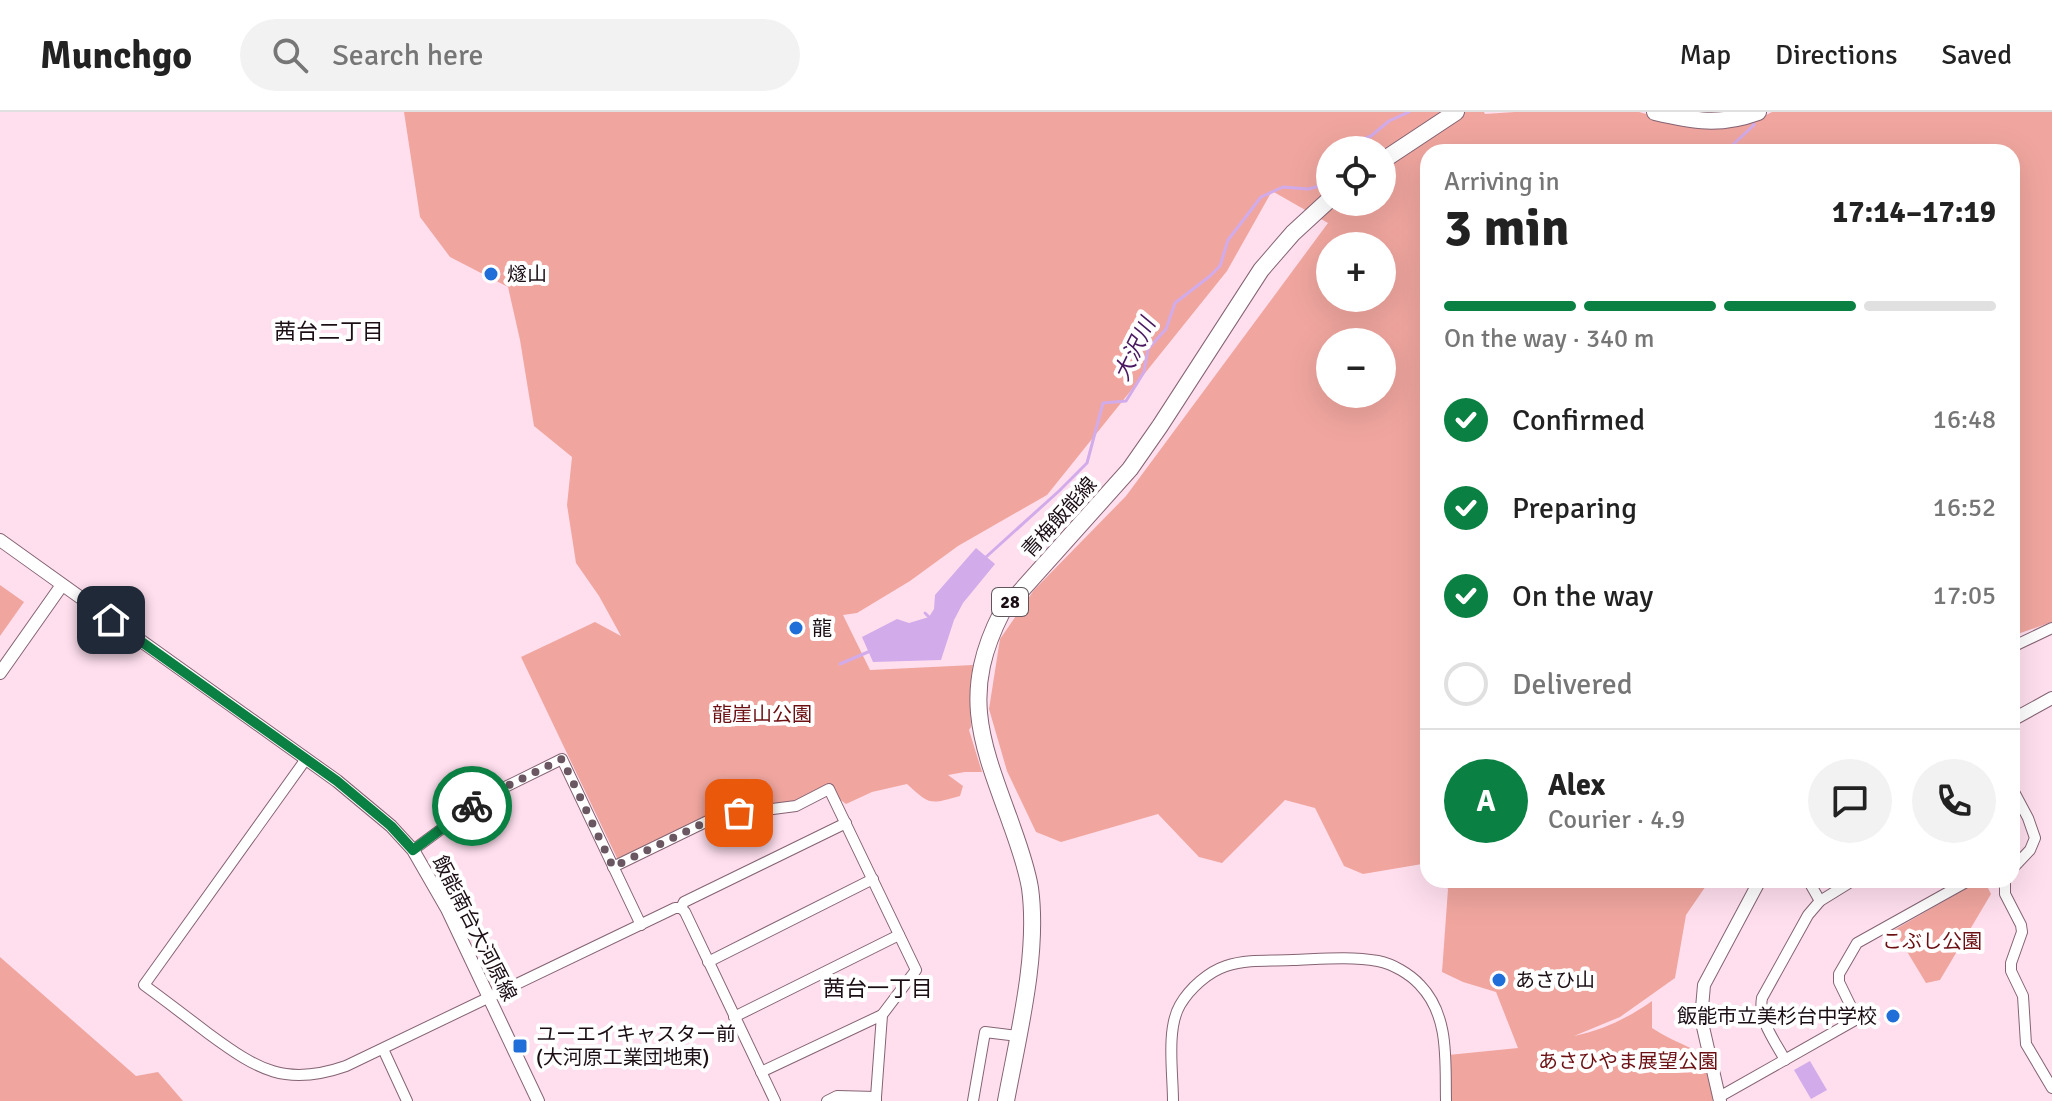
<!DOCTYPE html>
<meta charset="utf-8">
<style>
body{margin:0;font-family:Signika,"Noto Sans JP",sans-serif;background:#f2f2f2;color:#222;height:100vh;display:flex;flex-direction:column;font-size:30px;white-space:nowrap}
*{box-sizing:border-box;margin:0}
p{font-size:26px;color:#767676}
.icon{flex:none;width:44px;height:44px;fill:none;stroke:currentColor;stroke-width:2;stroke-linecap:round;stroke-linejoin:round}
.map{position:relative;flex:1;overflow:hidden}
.drawer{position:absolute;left:1420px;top:32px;width:600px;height:744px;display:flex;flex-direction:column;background:#fff;border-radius:24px;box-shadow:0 8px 32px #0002}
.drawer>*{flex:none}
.tools{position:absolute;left:1316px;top:24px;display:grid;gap:16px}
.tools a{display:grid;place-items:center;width:80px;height:80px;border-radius:50%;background:#fff;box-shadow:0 8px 32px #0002;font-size:40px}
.pin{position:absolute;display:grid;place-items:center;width:68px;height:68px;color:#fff;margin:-34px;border-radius:16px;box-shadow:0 4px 12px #0006}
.courier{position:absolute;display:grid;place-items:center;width:80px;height:80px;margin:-40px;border:6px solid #0b8043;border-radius:50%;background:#fff;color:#222;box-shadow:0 2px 10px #0007}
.headline em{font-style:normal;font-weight:800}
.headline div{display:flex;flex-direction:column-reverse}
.headline{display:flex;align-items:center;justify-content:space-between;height:136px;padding:0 24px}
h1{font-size:52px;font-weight:800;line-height:60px}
.bar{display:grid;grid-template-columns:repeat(4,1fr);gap:12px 8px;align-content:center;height:96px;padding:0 24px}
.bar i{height:10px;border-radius:6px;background:#e0e0e0}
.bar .current{background:#0b8043}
.bar p{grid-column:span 4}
.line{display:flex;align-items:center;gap:20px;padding:0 24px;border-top:2px solid #e0e0e0}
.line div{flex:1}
.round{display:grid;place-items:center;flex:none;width:84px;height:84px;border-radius:42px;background:#f2f2f2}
ol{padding:0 24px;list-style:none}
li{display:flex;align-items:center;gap:24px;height:88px}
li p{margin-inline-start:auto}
li .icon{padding:8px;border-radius:50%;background:#0b8043;color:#fff;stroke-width:4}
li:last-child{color:#767676}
li i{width:44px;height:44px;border:4px solid #e0e0e0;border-radius:50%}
header{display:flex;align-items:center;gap:48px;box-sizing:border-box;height:112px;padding:0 40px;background:#fff;border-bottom:2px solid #e0e0e0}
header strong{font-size:38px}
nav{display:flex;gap:44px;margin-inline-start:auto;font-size:28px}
.search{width:560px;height:72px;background:#f2f2f2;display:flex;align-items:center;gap:20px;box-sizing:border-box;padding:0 28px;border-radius:44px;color:#767676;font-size:30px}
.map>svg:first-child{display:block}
.green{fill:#f0a69f;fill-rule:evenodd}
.water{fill:#d2abea}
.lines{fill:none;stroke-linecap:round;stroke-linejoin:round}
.stream{stroke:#d2abea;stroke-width:3}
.minor-casing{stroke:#856373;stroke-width:12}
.tertiary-casing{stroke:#856373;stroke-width:14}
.primary-casing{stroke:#856373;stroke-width:18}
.minor{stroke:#fff;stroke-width:10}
.tertiary{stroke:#fff;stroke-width:12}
.primary{stroke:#fff;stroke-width:16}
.done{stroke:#6b5761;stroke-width:8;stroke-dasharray:0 14.4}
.route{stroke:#0b8043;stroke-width:10}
.poi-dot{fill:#206fd9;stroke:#fff;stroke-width:3}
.labels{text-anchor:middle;stroke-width:8;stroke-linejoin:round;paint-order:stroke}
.shield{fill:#fff;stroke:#5f565b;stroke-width:2}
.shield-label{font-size:18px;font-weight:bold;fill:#1b0e15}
.poi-label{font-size:20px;fill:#1b0e15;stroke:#fff;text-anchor:start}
.street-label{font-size:20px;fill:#1b0e15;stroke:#fff}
.park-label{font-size:20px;fill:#6c1013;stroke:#fff}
.neighbourhood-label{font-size:22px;fill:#1b0e15;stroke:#fff}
.water-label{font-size:22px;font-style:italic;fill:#491860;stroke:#fff}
</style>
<header>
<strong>Munchgo</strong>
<div class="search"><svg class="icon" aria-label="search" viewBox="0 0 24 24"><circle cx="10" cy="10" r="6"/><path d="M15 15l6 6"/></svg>Search here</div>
<nav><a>Map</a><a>Directions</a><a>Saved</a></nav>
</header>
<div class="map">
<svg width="2052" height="989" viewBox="0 0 2052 989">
<rect width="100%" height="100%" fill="#ffdfee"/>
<g class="green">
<path d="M404 0H1484L1485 2 1515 0H1639L1694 15 1746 13 1772 0H2052V510L2012 524V40H1428V751L1363 762 1344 754 1315 696 1285 688 1222 751 1199 745 1158 702 1061 730 1036 720 1007 659 989 597 1000 527 1034 478 1126 384 1328 111 1272 79 1227 159 1047 383 958 434 910 469 857 501 843 503 870 558 973 553 970 575 971 615 969 618 982 660H965L948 663 963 674 960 684C930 692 931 694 907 672L872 680 846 692 838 686 830 673 792 691 757 695 646 735 625 743 621 747 617 746 521 545 595 510 621 524 599 484 576 451 567 393 572 345 534 314 520 228 508 175 450 145 420 105ZM1330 38H1382V90H1330ZM1330 134H1382V186H1330ZM1330 230H1382V282H1330Z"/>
<polygon points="0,473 24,490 0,524"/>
<path d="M1443 768H1710L1686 803 1675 866 1620 905 1574 924C1603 918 1628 906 1652 889V916C1668 927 1685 932 1701 942L1708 962 1713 989H1449L1448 943 1518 936 1496 880 1463 870 1442 860 1448 777Z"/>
<polygon points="1981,768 1984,768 1991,782 1940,868 1926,871 1894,818"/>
<polygon points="0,845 136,964 158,960 183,989 0,989"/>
</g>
<g class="water">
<polygon points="976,436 995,452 963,491 954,508 941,548 873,550 862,525 897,507 909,511 929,505 934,497 935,483"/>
<polygon points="1810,949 1827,978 1811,987 1794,958"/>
</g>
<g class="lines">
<g class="stream">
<polyline points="1344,38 1349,33 1371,24 1389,9 1409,0"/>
<polyline points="1725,40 1754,13 1752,8"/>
<polyline points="986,445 1059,379 1087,351 1103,291 1126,289 1144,260 1148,237 1166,217 1175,191 1210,164 1220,154 1228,128 1261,85 1283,75 1308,77 1324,73 1330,67"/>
<polyline points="925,501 929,505"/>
<polyline points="840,552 868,540"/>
</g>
<g class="minor-casing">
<g id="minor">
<polyline points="2012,535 2052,516"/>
<path d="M306 647 144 873C166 889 188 906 209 922 258 958 286 975 346 954L675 796H681L684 790 846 711"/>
<polyline points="2012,676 2028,706 2035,726 2030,738 2012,757"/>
<polyline points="413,738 474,693 499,678 562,647 641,813"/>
<polyline points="613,755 718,704 796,694 829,677 916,858 882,903"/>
<polyline points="1808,768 1820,789"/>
<polyline points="2005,768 2005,782 2021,813 2022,820 2011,851 2011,859 2023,884 2026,932 2052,976"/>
<polyline points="681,796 685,800 775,989"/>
<polyline points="708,850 873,767"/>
<polyline points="734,905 899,823"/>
<polyline points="383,937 407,989"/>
<path d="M1785 948C1775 929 1758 908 1762 886L1808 803 1820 789 1854 768"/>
<polyline points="761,960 882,903 876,985"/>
<polyline points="1719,985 1857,907 1839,870 1839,862 1857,831 1970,768"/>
<polyline points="827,989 837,984 876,985 876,989"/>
<polyline points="973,989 985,920 1018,924"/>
<path d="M1173 989C1173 961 1166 917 1180 893 1190 876 1208 860 1226 854 1247 847 1271 849 1293 848 1321 847 1350 844 1378 849 1393 852 1410 862 1420 873 1450 904 1445 950 1446 989"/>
</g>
</g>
<g class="tertiary-casing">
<g id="tertiary">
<polyline points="0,428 337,669 391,714 413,738 447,797 538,989"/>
<polyline points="0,561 62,473"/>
<polyline points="2012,608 2052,586"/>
<polyline points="1720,989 1703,915 1702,896 1704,873 1760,768"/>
</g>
</g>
<g class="primary-casing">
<g id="primary">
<path d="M1655 0C1693 9 1720 14 1758 0"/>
<polyline points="1382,49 1456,0"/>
<path d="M1006 989C1018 924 1039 842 1030 776 1026 752 1017 729 1009 706 980 627 961 580 1002 500L1130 357 1160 314 1261 158 1293 121 1330 87"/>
</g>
</g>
<use href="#minor" class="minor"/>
<use href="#tertiary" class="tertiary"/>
<use href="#primary" class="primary"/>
</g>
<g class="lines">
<polyline class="done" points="472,694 499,678 562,647 613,755 718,704 739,701"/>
<polyline class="route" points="111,508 337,669 391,714 413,738 472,694"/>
</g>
<g class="poi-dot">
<circle cx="491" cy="162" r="8"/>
<circle cx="796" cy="516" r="8"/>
<circle cx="1499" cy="868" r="8"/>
<circle cx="1893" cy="904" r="8"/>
<rect x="512" y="926" width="16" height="16" rx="4"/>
</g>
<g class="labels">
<rect class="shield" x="992" y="476" width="36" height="28" rx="6"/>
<g class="shield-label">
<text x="1010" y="496">28</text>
</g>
<g class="poi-label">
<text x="507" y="169">燧山</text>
<text x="812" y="523">龍</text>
<text x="1515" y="875">あさひ山</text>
<text x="1877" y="911" text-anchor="end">飯能市立美杉台中学校</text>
<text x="536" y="929">ユーエイキャスター前<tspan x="536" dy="23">(大河原工業団地東)</tspan></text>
</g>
<g class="street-label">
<text transform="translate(1059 405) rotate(-48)" y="7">青梅飯能線</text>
<text transform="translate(475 816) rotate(63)" y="7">飯能南台大河原線</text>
</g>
<g class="park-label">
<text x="762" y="609">龍崖山公園</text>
<text x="1932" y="836">こぶし公園</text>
<text x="1628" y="956">あさひやま展望公園</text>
</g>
<g class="neighbourhood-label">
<text x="329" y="227">茜台二丁目</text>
<text x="878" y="884">茜台一丁目</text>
</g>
<g class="water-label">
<text transform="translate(1134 237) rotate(-64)" y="8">大沢川</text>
</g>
</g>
</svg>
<div class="tools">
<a><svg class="icon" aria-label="locate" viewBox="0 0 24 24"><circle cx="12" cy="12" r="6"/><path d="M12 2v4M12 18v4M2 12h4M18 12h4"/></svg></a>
<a>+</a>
<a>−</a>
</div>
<div class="pin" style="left:739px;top:701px;background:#ea580c"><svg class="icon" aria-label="bag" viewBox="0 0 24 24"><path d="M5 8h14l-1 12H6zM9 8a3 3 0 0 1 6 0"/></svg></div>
<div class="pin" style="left:111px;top:508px;background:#1f2937"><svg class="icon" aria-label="home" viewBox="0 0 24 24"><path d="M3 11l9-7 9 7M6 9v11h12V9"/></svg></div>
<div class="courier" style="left:472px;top:694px"><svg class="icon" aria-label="bike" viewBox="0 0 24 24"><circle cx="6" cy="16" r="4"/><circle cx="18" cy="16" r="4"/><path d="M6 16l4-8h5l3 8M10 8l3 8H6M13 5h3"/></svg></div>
<section class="drawer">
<div class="headline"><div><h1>3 min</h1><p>Arriving in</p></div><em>17:14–17:19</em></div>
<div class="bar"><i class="current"></i><i class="current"></i><i class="current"></i><i></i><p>On the way · 340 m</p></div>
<ol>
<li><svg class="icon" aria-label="check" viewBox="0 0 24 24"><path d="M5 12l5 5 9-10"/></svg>Confirmed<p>16:48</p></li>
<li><svg class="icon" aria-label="check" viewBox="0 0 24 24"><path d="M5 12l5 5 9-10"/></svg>Preparing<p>16:52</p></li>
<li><svg class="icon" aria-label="check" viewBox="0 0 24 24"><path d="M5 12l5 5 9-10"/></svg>On the way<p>17:05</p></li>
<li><i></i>Delivered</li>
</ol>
<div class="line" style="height:144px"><b class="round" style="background:#0b8043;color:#fff">A</b><div><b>Alex</b><p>Courier · 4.9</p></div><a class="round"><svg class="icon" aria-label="chat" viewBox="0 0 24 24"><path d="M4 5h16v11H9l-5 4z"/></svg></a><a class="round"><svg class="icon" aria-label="phone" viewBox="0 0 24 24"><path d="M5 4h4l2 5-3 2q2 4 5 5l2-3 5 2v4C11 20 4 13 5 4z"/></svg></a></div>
</section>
</div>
